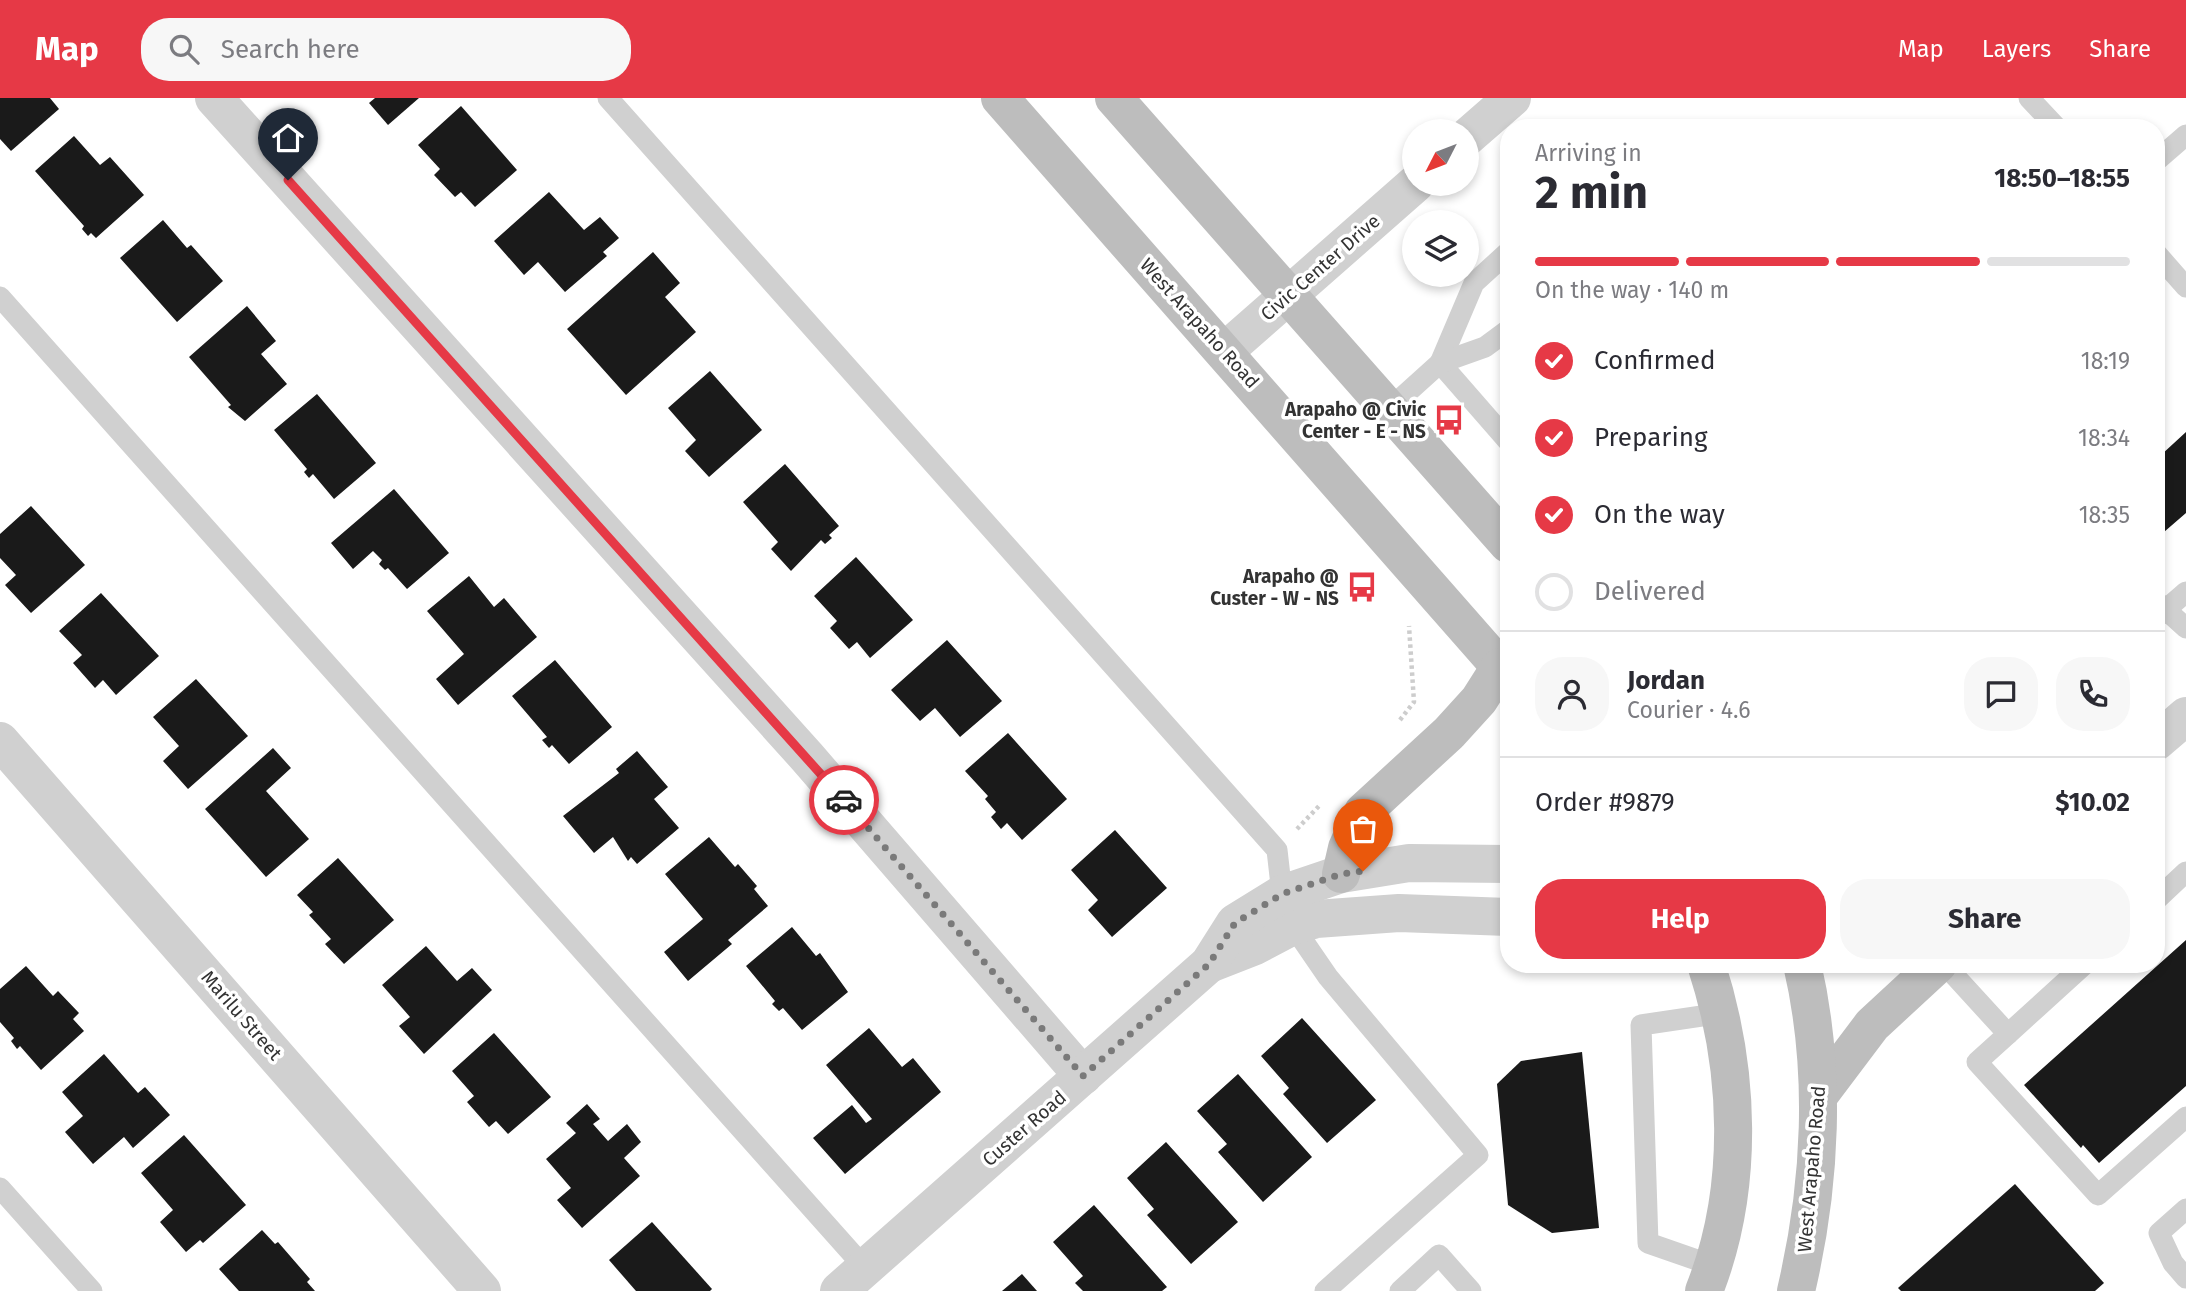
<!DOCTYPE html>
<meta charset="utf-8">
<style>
body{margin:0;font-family:"Fira Sans",sans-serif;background:#f7f7f7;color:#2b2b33;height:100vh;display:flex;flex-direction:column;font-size:26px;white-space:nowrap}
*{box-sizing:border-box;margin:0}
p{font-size:23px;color:#7c7c81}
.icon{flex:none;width:38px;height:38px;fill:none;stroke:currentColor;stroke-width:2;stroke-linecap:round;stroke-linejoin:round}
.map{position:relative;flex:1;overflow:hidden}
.side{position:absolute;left:1500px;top:21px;width:665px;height:854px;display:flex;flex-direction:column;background:#fff;border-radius:28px;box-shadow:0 4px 10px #0003}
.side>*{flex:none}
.needle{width:46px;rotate:228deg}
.controls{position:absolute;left:1402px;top:21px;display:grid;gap:14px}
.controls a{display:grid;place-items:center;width:77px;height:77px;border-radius:50%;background:#fff;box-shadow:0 4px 10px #0003;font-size:35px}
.pin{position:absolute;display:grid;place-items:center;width:60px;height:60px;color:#fff;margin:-72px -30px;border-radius:50% 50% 50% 0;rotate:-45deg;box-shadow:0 0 7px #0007}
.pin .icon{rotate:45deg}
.courier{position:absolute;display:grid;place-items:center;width:70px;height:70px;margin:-35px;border:5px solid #e63946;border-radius:50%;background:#fff;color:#222;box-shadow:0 2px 9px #0007}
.head em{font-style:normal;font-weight:700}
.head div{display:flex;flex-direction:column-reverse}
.head{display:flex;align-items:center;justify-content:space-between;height:119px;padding:0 35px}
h1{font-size:46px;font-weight:700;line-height:52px}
.bar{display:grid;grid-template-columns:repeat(4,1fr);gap:10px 7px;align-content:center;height:84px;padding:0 35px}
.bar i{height:9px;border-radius:5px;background:#e1e1e2}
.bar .on{background:#e63946}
.bar p{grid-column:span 4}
.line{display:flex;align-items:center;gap:18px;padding:0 35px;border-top:2px solid #e1e1e2}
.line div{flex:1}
.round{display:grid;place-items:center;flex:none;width:74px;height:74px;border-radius:28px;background:#f7f7f7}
ol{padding:0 35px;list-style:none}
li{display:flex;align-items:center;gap:21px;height:77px}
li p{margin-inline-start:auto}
li .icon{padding:7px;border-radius:50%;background:#e63946;color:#fff;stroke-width:4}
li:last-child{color:#7c7c81}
li i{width:38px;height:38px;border:4px solid #e1e1e2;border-radius:50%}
.primary-button{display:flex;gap:14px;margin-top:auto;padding:14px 35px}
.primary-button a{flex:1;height:80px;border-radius:28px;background:#e63946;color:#fff;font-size:28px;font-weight:700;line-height:80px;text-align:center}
.primary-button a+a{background:#f7f7f7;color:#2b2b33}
header{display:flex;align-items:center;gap:42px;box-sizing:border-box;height:98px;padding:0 35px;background:#e63946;color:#fff}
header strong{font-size:33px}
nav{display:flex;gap:38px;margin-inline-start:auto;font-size:24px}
.search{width:490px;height:63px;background:#f7f7f7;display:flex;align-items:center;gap:18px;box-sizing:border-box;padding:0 24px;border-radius:28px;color:#7c7c81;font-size:26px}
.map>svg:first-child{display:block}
.building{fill:#1a1a1a}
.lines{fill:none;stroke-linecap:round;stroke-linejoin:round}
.path{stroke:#cdcdcd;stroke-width:4.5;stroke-dasharray:3.5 3.5;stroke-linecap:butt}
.service{stroke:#d0d0d0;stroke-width:21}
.minor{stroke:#d0d0d0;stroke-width:38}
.tertiary{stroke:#d0d0d0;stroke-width:38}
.secondary{stroke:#bdbdbd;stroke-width:38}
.done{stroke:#7a7a7a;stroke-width:7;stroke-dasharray:0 12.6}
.route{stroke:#e63946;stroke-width:9}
.labels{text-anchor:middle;stroke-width:7;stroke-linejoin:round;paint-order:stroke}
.street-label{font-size:19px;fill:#333;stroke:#fff}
.poi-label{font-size:19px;font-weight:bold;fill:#333;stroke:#fff;text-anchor:end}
</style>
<header>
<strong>Map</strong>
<div class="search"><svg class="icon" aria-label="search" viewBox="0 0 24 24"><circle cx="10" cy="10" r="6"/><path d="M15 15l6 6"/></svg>Search here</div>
<nav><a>Map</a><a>Layers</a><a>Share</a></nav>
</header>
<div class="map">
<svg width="2186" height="1193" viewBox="0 0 2186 1193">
<rect width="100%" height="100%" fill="#fff"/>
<g class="building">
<polygon points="0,0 50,0 59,11 11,53 0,41"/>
<polygon points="375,0 419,0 388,27 369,5"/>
<polygon points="461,8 517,72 475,109 461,94 455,99 434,77 440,71 418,47"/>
<polygon points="74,38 100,67 110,59 144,97 96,140 91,135 88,138 82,131 84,128 35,73"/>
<polygon points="549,94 584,132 600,119 619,140 603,154 607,158 565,194 538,164 524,177 494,143"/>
<polygon points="163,122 187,150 191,147 223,183 177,224 120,160"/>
<polygon points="653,154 680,185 665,199 696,234 626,297 567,231"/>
<polygon points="247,208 276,243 261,256 287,286 245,323 228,309 231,307 189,259"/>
<polygon points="710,273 762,332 709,379 685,353 696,342 668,310"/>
<polygon points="317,296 376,365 334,401 313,376 309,380 304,374 307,371 274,332"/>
<polygon points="2186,334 2186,415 2164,434 2156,424 2156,351 2161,357"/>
<polygon points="785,366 839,428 829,437 832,440 825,446 821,442 791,473 771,451 778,444 743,404"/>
<polygon points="394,391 449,455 407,491 388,470 385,472 379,466 382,462 373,453 353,471 331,445"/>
<polygon points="31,408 85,467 31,515 5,487 16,477 0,460 0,436"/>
<polygon points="856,459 913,522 870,560 857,544 849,551 830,530 837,523 814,498"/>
<polygon points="469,478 494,509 504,500 537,539 458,607 436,581 464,556 427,513"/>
<polygon points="101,495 159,558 116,597 103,582 95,590 73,565 82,557 59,533"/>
<polygon points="947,542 1002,603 960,639 935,610 920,623 891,592"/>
<polygon points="555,562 612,629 569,666 552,647 549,650 542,642 547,639 512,598"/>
<polygon points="196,581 248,638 188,691 163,663 179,648 153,619"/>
<polygon points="1008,635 1067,701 1022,742 1007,725 1001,731 991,719 996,714 985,701 988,698 965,673"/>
<polygon points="273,650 291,670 266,693 309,741 266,779 205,711"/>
<polygon points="637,653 668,689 654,701 679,730 637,766 631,759 628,763 613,739 594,755 563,718 619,675 616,671"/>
<polygon points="1115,732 1167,790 1112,839 1088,812 1098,802 1071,772"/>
<polygon points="709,739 735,769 738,766 757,788 754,791 768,808 728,842 732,846 688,883 664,854 703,821 665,776"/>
<polygon points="338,760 394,822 344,866 325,846 331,841 309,817 313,814 297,797"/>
<polygon points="792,829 816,858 820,855 848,894 802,932 783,910 779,913 772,906 775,903 746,868"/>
<polygon points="2186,842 2186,988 2099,1065 2083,1047 2081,1050 2024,987"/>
<polygon points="426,848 457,883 472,870 492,892 424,956 399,928 410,919 382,887"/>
<polygon points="26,868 53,898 58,893 79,915 73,921 84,933 41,972 20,948 17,951 11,943 14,940 0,924 0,891"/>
<polygon points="1302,920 1376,1002 1327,1045 1283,996 1289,990 1261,958"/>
<polygon points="869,930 902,969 913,960 941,994 845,1076 813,1040 852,1007 866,1025 872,1021 826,967"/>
<polygon points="494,935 551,999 508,1036 496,1023 489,1029 467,1004 474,998 452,973"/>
<polygon points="1582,954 1599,1130 1552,1135 1508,1107 1497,986 1521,963"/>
<polygon points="104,956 138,995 145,989 170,1017 133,1050 124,1039 93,1066 65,1034 83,1018 62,994"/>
<polygon points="1238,976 1312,1059 1263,1104 1218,1054 1227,1046 1197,1013"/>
<polygon points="587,1006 600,1021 593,1026 608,1043 627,1026 641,1044 624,1060 640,1078 582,1130 557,1102 571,1090 546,1061 576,1035 566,1025"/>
<polygon points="184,1037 246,1107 203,1145 200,1142 186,1154 160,1124 173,1112 141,1075"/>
<polygon points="1166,1044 1238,1124 1191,1166 1147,1117 1154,1111 1127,1080"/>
<polygon points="2015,1086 2104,1185 2095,1193 1901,1193 1898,1190"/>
<polygon points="1094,1107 1167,1189 1162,1193 1083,1193 1075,1185 1083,1178 1053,1144"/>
<polygon points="652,1124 712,1191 710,1193 636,1193 609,1162"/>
<polygon points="262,1132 275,1146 278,1144 310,1181 307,1184 315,1193 239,1193 219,1171"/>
<polygon points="1022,1176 1037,1193 1002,1193"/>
</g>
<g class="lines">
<g class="path">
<polyline points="1400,622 1414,604 1409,528"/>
<polyline points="1297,731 1320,707"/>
</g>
<g class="service">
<polyline points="608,0 1277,752 1282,796"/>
<polyline points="2029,0 2057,30"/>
<polyline points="2156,63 2186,37"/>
<polyline points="2156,155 2186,189"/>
<polyline points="0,199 865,1170"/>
<polyline points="1440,265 1474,185 1508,154"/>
<polyline points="1440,265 1508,343"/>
<polyline points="1389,311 1440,265 1485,249 1508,232"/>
<polyline points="2156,503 2186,530"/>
<polyline points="2156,520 2186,494"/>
<polyline points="2156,802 2186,774"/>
<polyline points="1293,828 1328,879 1478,1057 1325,1193"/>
<polyline points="1944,866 2008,936 1977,964 2098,1097 2186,1019"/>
<polyline points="2008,936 2085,866"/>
<polyline points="0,1090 92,1193"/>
<polyline points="2186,1111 2159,1135 2173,1165 2186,1180"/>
<polyline points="1714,1168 1648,1145 1641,927 1722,915"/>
<polyline points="1400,1193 1439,1157 1471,1193"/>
</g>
<g class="minor">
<polyline points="214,0 807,659 1083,978"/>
<polyline points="1466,40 1512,0"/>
<polyline points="1225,253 1415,86"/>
<polyline points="0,643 482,1193"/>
</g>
<g class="tertiary">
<polyline points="2156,644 2186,618"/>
<polyline points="1209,866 1255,848 1293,828 1316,821 1399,815 1508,819"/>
<polyline points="839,1193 1209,866 1235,825 1282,796 1341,776 1409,765 1508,766"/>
</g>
<g class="secondary">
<polyline points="1000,0 1508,578"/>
<polyline points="1114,0 1508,446"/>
<polyline points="1341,776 1347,750 1363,714 1449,635 1479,602 1500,569"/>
<polyline points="1820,996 1872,927 1938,866"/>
<path d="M1704 1193C1745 1090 1740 970 1706 866"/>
<path d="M1796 1193C1821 1087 1827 973 1802 866"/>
</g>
</g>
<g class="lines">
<polyline class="done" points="844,702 1083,978 1209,866 1235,825 1282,796 1341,776 1363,773"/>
<polyline class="route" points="288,82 844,702"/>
</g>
<defs>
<g id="bus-bare" transform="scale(2.415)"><path d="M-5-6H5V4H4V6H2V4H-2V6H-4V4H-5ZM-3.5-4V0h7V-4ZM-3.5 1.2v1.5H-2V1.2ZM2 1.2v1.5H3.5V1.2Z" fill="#e63946" stroke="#fff" stroke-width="2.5" paint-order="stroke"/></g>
</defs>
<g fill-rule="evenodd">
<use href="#bus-bare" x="1449" y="322"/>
<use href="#bus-bare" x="1362" y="489"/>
</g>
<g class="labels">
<g class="street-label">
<text transform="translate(1320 169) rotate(-41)" y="7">Civic Center Drive</text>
<text transform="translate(1200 225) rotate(48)" y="7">West Arapaho Road</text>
<text transform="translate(242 917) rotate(49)" y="7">Marilu Street</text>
<text transform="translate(1024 1030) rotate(-41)" y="7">Custer Road</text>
<text transform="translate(1811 1071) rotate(-85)" y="7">West Arapaho Road</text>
</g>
<g class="poi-label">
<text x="1426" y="318">Arapaho @ Civic<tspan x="1426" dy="22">Center - E - NS</tspan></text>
<text x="1339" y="485">Arapaho @<tspan x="1339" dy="22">Custer - W - NS</tspan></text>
</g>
</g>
</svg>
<div class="controls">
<a><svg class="needle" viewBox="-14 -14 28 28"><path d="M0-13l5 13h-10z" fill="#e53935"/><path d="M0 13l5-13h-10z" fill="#7c7c81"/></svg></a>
<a><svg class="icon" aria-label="layers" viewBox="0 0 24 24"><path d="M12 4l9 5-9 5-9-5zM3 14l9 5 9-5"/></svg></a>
</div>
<div class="pin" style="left:1363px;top:773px;background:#ea580c"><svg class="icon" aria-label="bag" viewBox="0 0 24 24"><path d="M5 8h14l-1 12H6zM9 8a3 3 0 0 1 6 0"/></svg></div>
<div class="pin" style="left:288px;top:82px;background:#1f2937"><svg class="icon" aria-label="home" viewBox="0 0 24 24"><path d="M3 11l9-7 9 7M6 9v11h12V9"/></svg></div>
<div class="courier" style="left:844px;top:702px"><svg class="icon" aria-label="car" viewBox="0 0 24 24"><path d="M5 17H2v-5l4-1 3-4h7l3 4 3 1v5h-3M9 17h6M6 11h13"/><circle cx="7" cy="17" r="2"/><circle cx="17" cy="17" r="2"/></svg></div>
<section class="side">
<div class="head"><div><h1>2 min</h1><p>Arriving in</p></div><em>18:50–18:55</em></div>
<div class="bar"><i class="on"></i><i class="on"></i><i class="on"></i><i></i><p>On the way · 140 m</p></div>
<ol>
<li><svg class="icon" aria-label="check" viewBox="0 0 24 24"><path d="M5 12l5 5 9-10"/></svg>Confirmed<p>18:19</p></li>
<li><svg class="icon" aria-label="check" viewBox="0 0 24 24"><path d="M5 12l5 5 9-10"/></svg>Preparing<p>18:34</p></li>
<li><svg class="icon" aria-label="check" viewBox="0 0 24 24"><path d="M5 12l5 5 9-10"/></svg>On the way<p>18:35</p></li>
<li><i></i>Delivered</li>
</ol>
<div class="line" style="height:126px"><a class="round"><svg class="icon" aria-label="person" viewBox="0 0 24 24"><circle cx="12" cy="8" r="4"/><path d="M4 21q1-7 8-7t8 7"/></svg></a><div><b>Jordan</b><p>Courier · 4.6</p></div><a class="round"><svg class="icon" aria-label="chat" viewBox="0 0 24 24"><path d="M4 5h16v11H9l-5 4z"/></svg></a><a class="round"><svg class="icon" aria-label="phone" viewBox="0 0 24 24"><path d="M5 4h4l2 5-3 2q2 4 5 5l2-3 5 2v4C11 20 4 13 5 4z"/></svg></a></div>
<div class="line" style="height:91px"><div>Order #9879</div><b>$10.02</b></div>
<div class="primary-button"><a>Help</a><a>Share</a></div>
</section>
</div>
